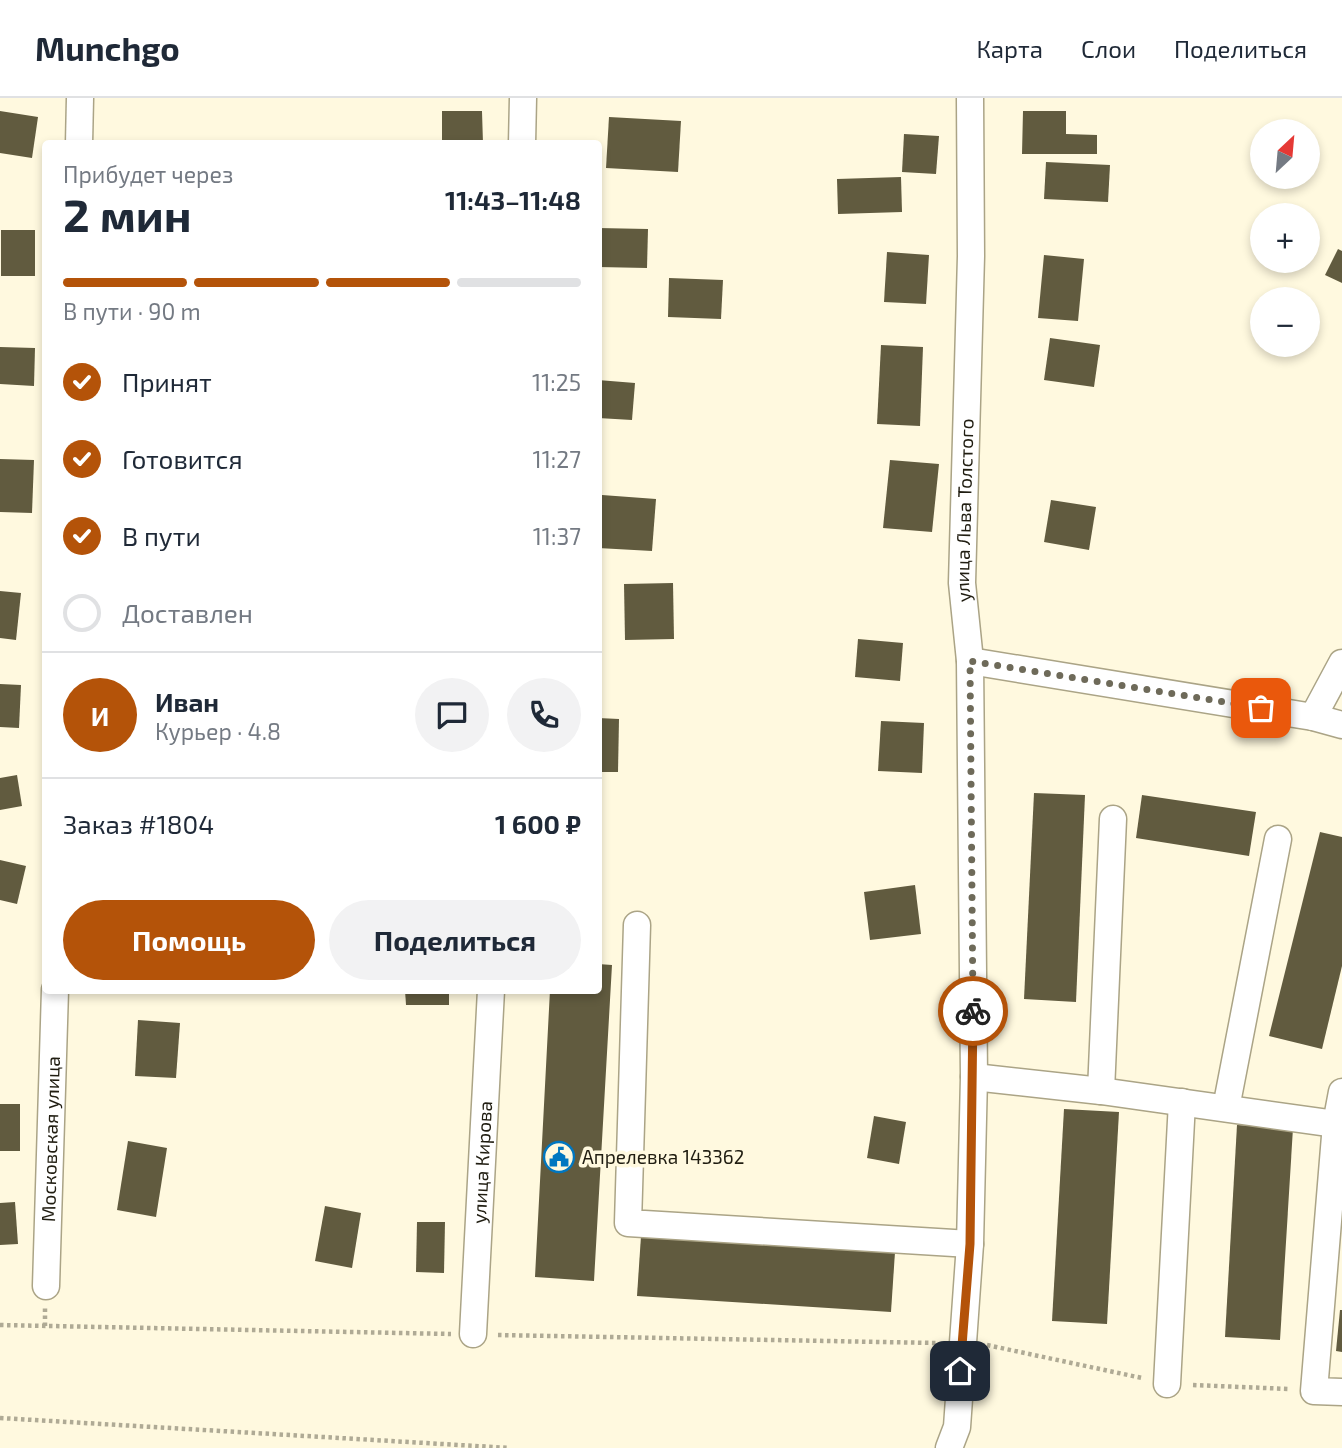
<!DOCTYPE html>
<html lang="ru">
<meta charset="utf-8">
<style>
body{margin:0;font-family:"Exo 2",sans-serif;background:#f2f2f3;color:#1f2937;height:100vh;display:flex;flex-direction:column;font-size:26px;white-space:nowrap}
*{box-sizing:border-box;margin:0}
p{font-size:23px;color:#747a83}
.icon{flex:none;width:38px;height:38px;fill:none;stroke:currentColor;stroke-width:2;stroke-linecap:round;stroke-linejoin:round}
.map{position:relative;flex:1;overflow:hidden}
.side{position:absolute;left:42px;top:42px;width:560px;height:854px;display:flex;flex-direction:column;background:#fff;border-radius:7px;box-shadow:0 4px 10px #0003}
.side>*{flex:none}
.needle{width:46px;rotate:26deg}
.tools{position:absolute;left:1250px;top:21px;display:grid;gap:14px}
.tools a{display:grid;place-items:center;width:70px;height:70px;border-radius:50%;background:#fff;box-shadow:0 4px 10px #0003;font-size:35px}
.pin{position:absolute;display:grid;place-items:center;width:60px;height:60px;color:#fff;margin:-30px;border-radius:14px;box-shadow:0 4px 10px #0006}
.courier{position:absolute;display:grid;place-items:center;width:70px;height:70px;margin:-35px;border:5px solid #b45309;border-radius:50%;background:#fff;color:#222;box-shadow:0 2px 9px #0007}
.headline em{font-style:normal;font-weight:700}
.headline div{display:flex;flex-direction:column-reverse}
.headline{display:flex;align-items:center;justify-content:space-between;height:119px;padding:0 21px}
h1{font-size:46px;font-weight:700;line-height:52px}
.bar{display:grid;grid-template-columns:repeat(4,1fr);gap:10px 7px;align-content:center;height:84px;padding:0 21px}
.bar i{height:9px;border-radius:5px;background:#e0e1e3}
.bar .on{background:#b45309}
.bar p{grid-column:span 4}
.line{display:flex;align-items:center;gap:18px;padding:0 21px;border-top:2px solid #e0e1e3}
.line div{flex:1}
.round{display:grid;place-items:center;flex:none;width:74px;height:74px;border-radius:37px;background:#f2f2f3}
ol{padding:0 21px;list-style:none}
li{display:flex;align-items:center;gap:21px;height:77px}
li p{margin-inline-start:auto}
li .icon{padding:7px;border-radius:50%;background:#b45309;color:#fff;stroke-width:4}
li:last-child{color:#747a83}
li i{width:38px;height:38px;border:4px solid #e0e1e3;border-radius:50%}
.cta{display:flex;gap:14px;margin-top:auto;padding:14px 21px}
.cta a{flex:1;height:80px;border-radius:42px;background:#b45309;color:#fff;font-size:28px;font-weight:700;line-height:80px;text-align:center}
.cta a+a{background:#f2f2f3;color:#1f2937}
header{display:flex;align-items:center;gap:42px;box-sizing:border-box;height:98px;padding:0 35px;background:#fff;border-bottom:2px solid #e0e1e3}
header strong{font-size:33px}
nav{display:flex;gap:38px;margin-inline-start:auto;font-size:24px}
.map>svg:first-child{display:block}
.building{fill:#615b3f}
.lines{fill:none;stroke-linecap:round;stroke-linejoin:round}
.minor-casing{stroke:#aba486;stroke-width:29}
.path{stroke:#afaa95;stroke-width:4.5;stroke-dasharray:3.5 3.5;stroke-linecap:butt}
.minor{stroke:#fff;stroke-width:26}
.done{stroke:#6e6a59;stroke-width:7;stroke-dasharray:0 12.6}
.route{stroke:#b45309;stroke-width:9}
.labels{text-anchor:middle;stroke-width:7;stroke-linejoin:round;paint-order:stroke}
.street-label{font-size:19px;fill:#201d11;stroke:#fff9df}
.poi-label{font-size:19px;fill:#201d11;stroke:#fff9df;text-anchor:start}
</style>
<header>
<strong>Munchgo</strong>
<nav><a>Карта</a><a>Слои</a><a>Поделиться</a></nav>
</header>
<div class="map">
<svg width="1342" height="1350" viewBox="0 0 1342 1350">
<rect width="100%" height="100%" fill="#fff9df"/>
<g class="building">
<polygon points="0,13 38,19 32,60 0,55"/>
<polygon points="442,13 482,13 483,46 442,46"/>
<polygon points="1023,13 1066,13 1066,36 1097,37 1097,56 1022,56"/>
<polygon points="609,19 681,23 678,74 606,70"/>
<polygon points="904,36 939,38 936,76 902,74"/>
<polygon points="1046,64 1110,67 1108,104 1044,101"/>
<polygon points="901,79 902,114 838,116 837,81"/>
<polygon points="598,130 648,131 647,170 598,169"/>
<rect x="1" y="132" width="34" height="46"/>
<polygon points="1338,151 1342,153 1342,185 1325,177"/>
<polygon points="887,154 929,157 926,206 884,204"/>
<polygon points="1044,157 1084,161 1078,223 1038,220"/>
<polygon points="669,180 723,182 721,221 668,219"/>
<polygon points="1050,240 1100,247 1094,289 1044,282"/>
<polygon points="881,247 923,249 920,328 877,326"/>
<polygon points="0,249 35,250 34,288 0,286"/>
<polygon points="598,282 635,285 632,322 598,320"/>
<polygon points="0,361 34,362 32,415 0,414"/>
<polygon points="890,362 939,366 932,434 883,430"/>
<polygon points="602,397 656,401 652,453 598,450"/>
<polygon points="1051,402 1096,409 1089,452 1044,444"/>
<polygon points="673,485 674,541 625,542 624,486"/>
<polygon points="0,493 21,495 16,542 0,540"/>
<polygon points="858,541 903,545 900,583 855,579"/>
<polygon points="0,586 21,587 19,630 0,629"/>
<polygon points="598,620 619,621 618,674 598,674"/>
<polygon points="881,623 924,625 922,675 878,673"/>
<polygon points="17,677 22,708 0,712 0,680"/>
<polygon points="1034,695 1085,697 1076,904 1024,901"/>
<polygon points="1142,697 1256,714 1249,758 1136,740"/>
<polygon points="1320,734 1342,739 1342,868 1322,951 1269,938"/>
<polygon points="0,762 26,768 17,806 0,802"/>
<polygon points="915,787 921,836 870,842 864,794"/>
<polygon points="598,866 612,867 594,1183 535,1179 550,892 598,892"/>
<polygon points="405,892 449,892 449,907 406,907"/>
<polygon points="138,922 180,925 176,980 135,978"/>
<rect x="0" y="1006" width="20" height="47"/>
<polygon points="1064,1011 1119,1014 1107,1226 1052,1223"/>
<polygon points="874,1018 906,1024 899,1066 867,1060"/>
<polygon points="1237,1027 1293,1030 1280,1242 1225,1239"/>
<polygon points="128,1043 167,1050 156,1119 117,1112"/>
<polygon points="15,1104 18,1146 0,1147 0,1105"/>
<polygon points="325,1108 361,1115 352,1170 315,1163"/>
<polygon points="417,1124 445,1124 444,1175 416,1174"/>
<polygon points="641,1138 895,1154 891,1214 637,1198"/>
<polygon points="1340,1212 1342,1212 1342,1254 1336,1253"/>
</g>
<g class="lines">
<g class="minor-casing">
<g id="minor">
<polyline points="79,46 80,0"/>
<polyline points="522,46 523,0"/>
<polyline points="970,563 1313,619 1342,627"/>
<polyline points="1313,619 1342,565"/>
<polyline points="637,827 628,1125 970,1146"/>
<polyline points="974,979 1101,993 1342,1027"/>
<polyline points="1101,993 1113,721"/>
<polyline points="1342,994 1336,1026 1314,1293 1342,1294"/>
<polyline points="1226,1010 1278,741"/>
<path id="s1" d="M46 1188 55 892"/>
<path id="s2" d="M473 1236 491 892"/>
<polyline points="1167,1286 1182,1004"/>
<path id="s3" d="M949 1350 957 1329 970 1146 974 979 970 563 962 485 971 158 970 0"/>
</g>
</g>
<g class="path">
<polyline points="0,1227 451,1236"/>
<polyline points="45,1228 45,1210"/>
<polyline points="498,1237 937,1245"/>
<polyline points="987,1247 1142,1280"/>
<polyline points="1193,1287 1289,1291"/>
<polyline points="0,1320 510,1350"/>
</g>
<use href="#minor" class="minor"/>
</g>
<g class="lines">
<polyline class="done" points="973,913 970,563 1261,610"/>
<polyline class="route" points="960,1273 970,1146 973,913"/>
</g>
<defs>
<g id="civic-ring" transform="scale(1.575)"><circle r="9.5" fill="#fff9df" stroke="#0076c0" stroke-width="1.5"/><path d="M-.6-6.5H3V-4.5H.6V-3L4-1V1h2V6H-6V1h2V-1L-.6-3ZM-1.2 2.5V6h2.4V2.5Z" fill="#0076c0"/></g>
</defs>
<g fill-rule="evenodd">
<use href="#civic-ring" x="559" y="1059"/>
</g>
<g class="labels">
<g class="street-label">
<text dy="7" stroke="none"><textPath href="#s3" startOffset="940">улица Льва Толстого</textPath></text>
<text dy="7" stroke="none"><textPath href="#s1" startOffset="147">Московская улица</textPath></text>
<text dy="7" stroke="none"><textPath href="#s2" startOffset="172">улица Кирова</textPath></text>
</g>
<g class="poi-label">
<text x="582" y="1066">Апрелевка 143362</text>
</g>
</g>
</svg>
<div class="tools">
<a><svg class="needle" viewBox="-14 -14 28 28"><path d="M0-13l5 13h-10z" fill="#e53935"/><path d="M0 13l5-13h-10z" fill="#747a83"/></svg></a>
<a>+</a>
<a>−</a>
</div>
<div class="pin" style="left:1261px;top:610px;background:#ea580c"><svg class="icon" aria-label="bag" viewBox="0 0 24 24"><path d="M5 8h14l-1 12H6zM9 8a3 3 0 0 1 6 0"/></svg></div>
<div class="pin" style="left:960px;top:1273px;background:#1f2937"><svg class="icon" aria-label="home" viewBox="0 0 24 24"><path d="M3 11l9-7 9 7M6 9v11h12V9"/></svg></div>
<div class="courier" style="left:973px;top:913px"><svg class="icon" aria-label="bike" viewBox="0 0 24 24"><circle cx="6" cy="16" r="4"/><circle cx="18" cy="16" r="4"/><path d="M6 16l4-8h5l3 8M10 8l3 8H6M13 5h3"/></svg></div>
<section class="side">
<div class="headline"><div><h1>2 мин</h1><p>Прибудет через</p></div><em>11:43–11:48</em></div>
<div class="bar"><i class="on"></i><i class="on"></i><i class="on"></i><i></i><p>В пути · 90 m</p></div>
<ol>
<li><svg class="icon" aria-label="check" viewBox="0 0 24 24"><path d="M5 12l5 5 9-10"/></svg>Принят<p>11:25</p></li>
<li><svg class="icon" aria-label="check" viewBox="0 0 24 24"><path d="M5 12l5 5 9-10"/></svg>Готовится<p>11:27</p></li>
<li><svg class="icon" aria-label="check" viewBox="0 0 24 24"><path d="M5 12l5 5 9-10"/></svg>В пути<p>11:37</p></li>
<li><i></i>Доставлен</li>
</ol>
<div class="line" style="height:126px"><b class="round" style="background:#b45309;color:#fff">И</b><div><b>Иван</b><p>Курьер · 4.8</p></div><a class="round"><svg class="icon" aria-label="chat" viewBox="0 0 24 24"><path d="M4 5h16v11H9l-5 4z"/></svg></a><a class="round"><svg class="icon" aria-label="phone" viewBox="0 0 24 24"><path d="M5 4h4l2 5-3 2q2 4 5 5l2-3 5 2v4C11 20 4 13 5 4z"/></svg></a></div>
<div class="line" style="height:91px"><div>Заказ #1804</div><b>1 600 ₽</b></div>
<div class="cta"><a>Помощь</a><a>Поделиться</a></div>
</section>
</div>
